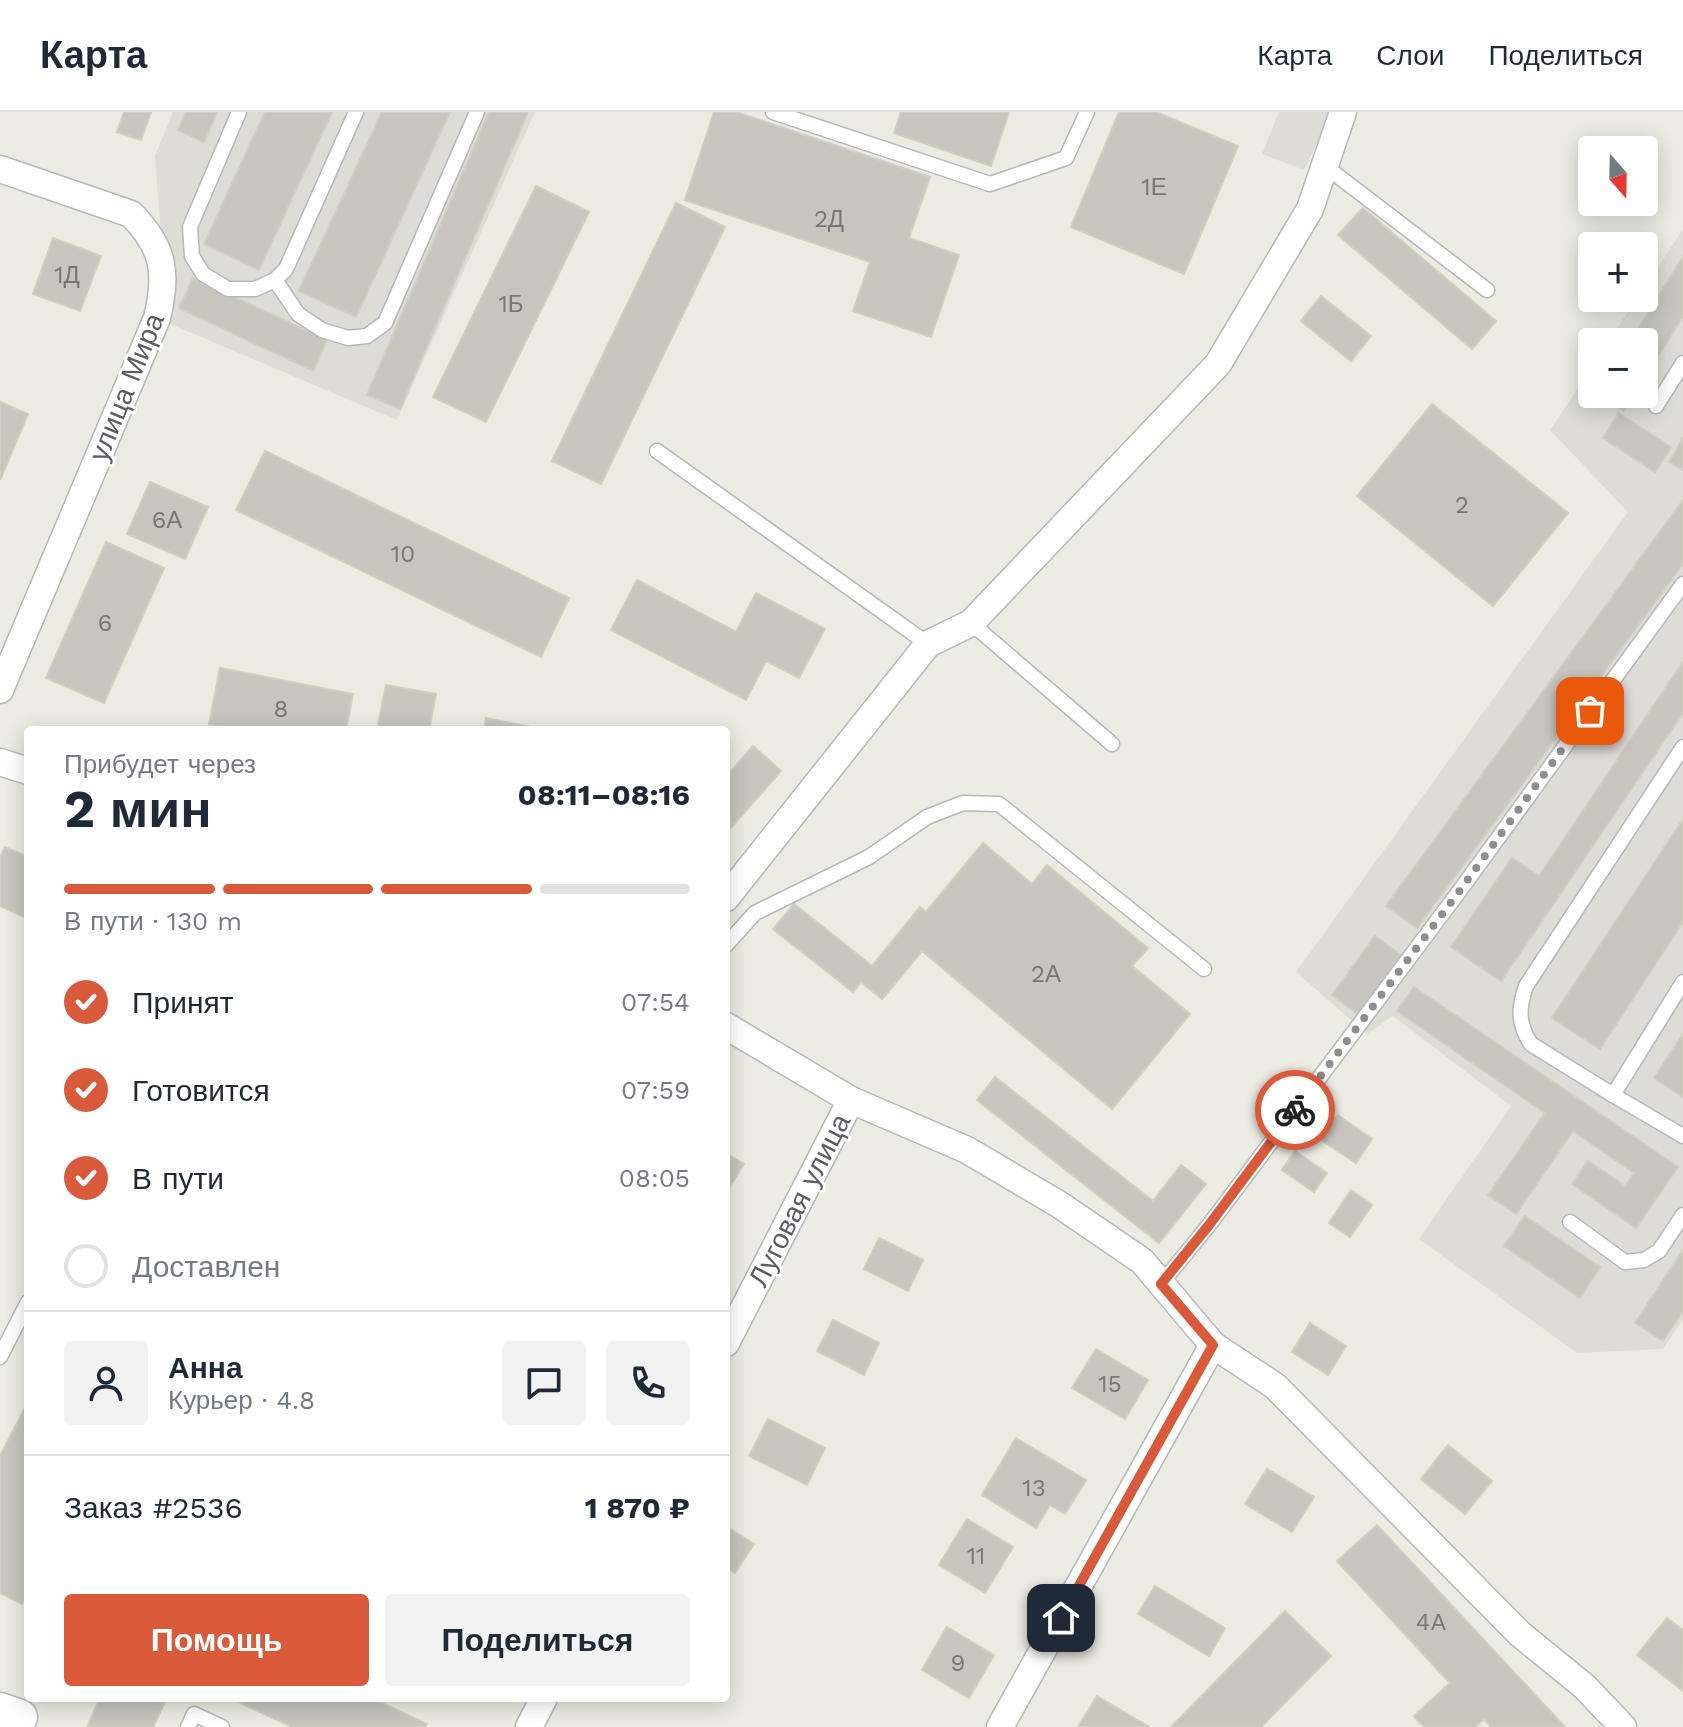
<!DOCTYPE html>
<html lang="ru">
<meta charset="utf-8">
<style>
body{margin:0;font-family:"Work Sans",sans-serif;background:#f2f2f3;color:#1f2937;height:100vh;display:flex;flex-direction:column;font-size:30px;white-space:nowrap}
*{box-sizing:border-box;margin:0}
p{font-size:26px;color:#747a83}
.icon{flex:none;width:44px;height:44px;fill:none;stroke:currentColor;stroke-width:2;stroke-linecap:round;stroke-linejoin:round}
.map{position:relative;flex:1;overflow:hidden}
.drawer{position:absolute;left:24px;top:614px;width:706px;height:976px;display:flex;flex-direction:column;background:#fff;border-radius:8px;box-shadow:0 4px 20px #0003}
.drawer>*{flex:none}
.needle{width:52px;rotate:160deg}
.fabs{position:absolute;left:1578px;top:24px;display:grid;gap:16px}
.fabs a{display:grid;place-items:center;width:80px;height:80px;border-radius:8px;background:#fff;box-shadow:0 4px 20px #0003;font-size:40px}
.pin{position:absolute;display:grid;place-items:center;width:68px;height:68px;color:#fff;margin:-34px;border-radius:16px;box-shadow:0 4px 12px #0006}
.courier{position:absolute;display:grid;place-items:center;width:80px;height:80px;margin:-40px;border:6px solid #d95a3b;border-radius:50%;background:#fff;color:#222;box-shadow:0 2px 10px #0007}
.headline em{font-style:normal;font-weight:700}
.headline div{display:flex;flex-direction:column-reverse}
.headline{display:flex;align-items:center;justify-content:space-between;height:136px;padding:0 40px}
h1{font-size:52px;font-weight:700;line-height:60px}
.bar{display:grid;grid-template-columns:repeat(4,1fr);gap:12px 8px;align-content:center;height:96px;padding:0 40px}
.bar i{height:10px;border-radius:6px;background:#e0e1e3}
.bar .current{background:#d95a3b}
.bar p{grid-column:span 4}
.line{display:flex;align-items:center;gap:20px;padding:0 40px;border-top:2px solid #e0e1e3}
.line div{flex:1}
.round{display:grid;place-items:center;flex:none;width:84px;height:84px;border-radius:8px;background:#f2f2f3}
ol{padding:0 40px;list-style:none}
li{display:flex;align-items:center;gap:24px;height:88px}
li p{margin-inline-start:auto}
li .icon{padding:8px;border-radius:50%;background:#d95a3b;color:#fff;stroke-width:4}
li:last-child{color:#747a83}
li i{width:44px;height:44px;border:4px solid #e0e1e3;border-radius:50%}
.cta{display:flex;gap:16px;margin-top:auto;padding:16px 40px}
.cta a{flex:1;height:92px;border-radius:8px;background:#d95a3b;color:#fff;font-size:32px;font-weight:700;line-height:92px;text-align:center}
.cta a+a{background:#f2f2f3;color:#1f2937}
header{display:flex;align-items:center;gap:48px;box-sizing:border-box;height:112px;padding:0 40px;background:#fff;border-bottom:2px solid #e0e1e3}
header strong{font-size:38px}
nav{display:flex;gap:44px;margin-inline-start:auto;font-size:28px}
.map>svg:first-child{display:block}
.industrial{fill:#dddcd6}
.building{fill:#c7c5be;stroke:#d0cdc1;stroke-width:2}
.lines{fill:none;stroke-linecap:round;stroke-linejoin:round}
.service-casing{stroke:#b4b7bb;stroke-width:17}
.minor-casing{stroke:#b4b7bb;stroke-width:29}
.tertiary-casing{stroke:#b4b7bb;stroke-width:37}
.service{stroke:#fff;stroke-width:14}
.minor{stroke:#fff;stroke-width:26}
.tertiary{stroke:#fff;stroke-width:34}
.done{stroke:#8d8f8e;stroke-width:8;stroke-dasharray:0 14.4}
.route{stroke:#d95a3b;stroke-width:10}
.labels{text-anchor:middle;stroke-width:6;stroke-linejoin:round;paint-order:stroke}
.number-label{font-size:24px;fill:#757778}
.street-label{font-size:28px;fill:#5a5d61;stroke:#fff}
</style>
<header>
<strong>Карта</strong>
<nav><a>Карта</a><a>Слои</a><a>Поделиться</a></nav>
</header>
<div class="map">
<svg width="1683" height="1615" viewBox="0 0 1683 1615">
<rect width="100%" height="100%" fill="#ecebe2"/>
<g class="industrial">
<polygon points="173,0 535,0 397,308 168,211 155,44"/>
<polygon points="1279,0 1332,0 1304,58 1262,42"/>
<polygon points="1683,117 1683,1207 1663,1237 1577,1241 1419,1127 1511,994 1393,904 1367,922 1296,860 1628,400 1550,318 1592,255 1592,282 1644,282 1644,230 1608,230 1637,186 1644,186 1644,176"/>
</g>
<g class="building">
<polygon points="124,0 151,0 141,28 117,20"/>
<polygon points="186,0 217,0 204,30 178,18"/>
<polygon points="265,0 332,0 259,158 204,132"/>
<polygon points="382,0 450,0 356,205 299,179"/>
<polygon points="489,0 528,0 400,297 367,283"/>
<polygon points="714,0 736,0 930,65 909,126 959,143 931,225 853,199 870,150 685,88"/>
<polygon points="901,0 1009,0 991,54 894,21"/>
<polygon points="1119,0 1156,0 1238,34 1184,162 1071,115"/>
<polygon points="536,74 589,100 486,310 433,285"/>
<polygon points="676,91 725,115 601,372 552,349"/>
<polygon points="1363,96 1496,209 1472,237 1338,123"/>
<polygon points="53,126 101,144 80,199 33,182"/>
<polygon points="1683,145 1683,204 1644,267 1644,230 1630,230"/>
<polygon points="193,166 327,228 313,259 179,196"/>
<polygon points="1321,184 1371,224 1351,249 1301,209"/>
<polygon points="1598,282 1634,282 1624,299"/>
<polygon points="0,290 28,302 0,368"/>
<polygon points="1432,292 1568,401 1493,494 1357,384"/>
<polygon points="1619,301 1671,335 1655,360 1603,326"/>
<polygon points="1683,326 1683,358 1669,350"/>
<polygon points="265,339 569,486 541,545 236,398"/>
<polygon points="150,370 208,395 185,447 127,422"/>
<polygon points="1683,388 1683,452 1417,816 1386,794"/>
<polygon points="106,430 164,456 104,591 46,566"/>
<polygon points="637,468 736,520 756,481 825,517 799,566 766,549 746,588 611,518"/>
<polygon points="1683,550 1683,601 1501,869 1451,835 1512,746 1539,764"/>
<polygon points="220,556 353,582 346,618 242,618 209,612"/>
<polygon points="386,573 436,582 429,618 377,618"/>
<polygon points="486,606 546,618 484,618"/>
<polygon points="753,634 781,659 726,721 726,665"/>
<polygon points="1683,707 1683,810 1600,937 1552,906"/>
<polygon points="983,731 1032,772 1047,753 1148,836 1132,854 1190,902 1112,997 922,839 882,887 861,870 853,880 773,817 794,792 872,854 920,795 926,800"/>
<polygon points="5,735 28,745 28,807 0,794 0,745"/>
<polygon points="1375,824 1401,843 1358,902 1332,883"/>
<polygon points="1414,875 1678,1055 1636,1116 1572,1072 1588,1049 1625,1074 1634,1061 1573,1019 1516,1102 1488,1083 1545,1001 1397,899"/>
<polygon points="1683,922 1683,985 1654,966"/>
<polygon points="995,965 1153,1089 1181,1053 1206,1072 1159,1131 977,988"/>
<polygon points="1338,1003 1372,1027 1356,1051 1321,1028"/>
<polygon points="1295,1039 1327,1061 1314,1080 1282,1058"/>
<polygon points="726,1041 744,1052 726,1081"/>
<polygon points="1351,1078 1372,1093 1350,1125 1329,1111"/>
<polygon points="1525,1104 1600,1155 1580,1186 1504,1134"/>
<polygon points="879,1126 923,1148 908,1179 864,1157"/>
<polygon points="1683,1138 1683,1199 1663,1229 1635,1211"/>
<polygon points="833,1208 879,1231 864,1263 817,1239"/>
<polygon points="1310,1211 1346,1234 1328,1263 1292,1240"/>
<polygon points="1096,1237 1148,1268 1125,1307 1072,1276"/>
<polygon points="28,1290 28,1480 22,1492 0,1481 0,1344"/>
<polygon points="768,1307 825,1336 807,1373 749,1344"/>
<polygon points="1016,1326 1086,1368 1065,1402 1050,1393 1036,1416 982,1383"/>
<polygon points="1448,1333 1492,1369 1465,1402 1421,1367"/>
<polygon points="1267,1357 1314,1385 1292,1420 1245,1392"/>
<polygon points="967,1407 1013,1435 985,1481 939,1453"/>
<polygon points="1377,1413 1565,1615 1491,1615 1484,1607 1475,1615 1424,1615 1414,1604 1450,1571 1337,1449"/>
<polygon points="726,1414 754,1432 735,1461 726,1456"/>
<polygon points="1155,1474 1225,1516 1209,1544 1138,1502"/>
<polygon points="1285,1499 1331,1544 1261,1615 1171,1615"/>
<polygon points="1667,1506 1683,1518 1682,1578 1637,1543"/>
<polygon points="947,1515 994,1543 969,1586 922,1558"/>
<polygon points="1097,1584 1149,1615 1078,1615"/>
<polygon points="100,1586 167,1586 153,1615 87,1615"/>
<polygon points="230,1586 371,1586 427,1612 425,1615 292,1615"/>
</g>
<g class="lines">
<g class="service-casing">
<g id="service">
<polyline points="239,0 190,115 192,144 203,162 228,177 255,177 275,168 286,157 356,0"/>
<polyline points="773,0 990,72 1066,46 1087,0"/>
<polyline points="1325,54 1487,178"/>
<polyline points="275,168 298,202 322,218 348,226 367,224 385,211 477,0"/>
<polyline points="1656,294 1683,251"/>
<polyline points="657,339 928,532"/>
<polyline points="971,511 1112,632"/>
<path d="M1683 635 1526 874C1518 897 1518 912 1531 932L1613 983 1683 1024"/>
<polyline points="726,833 755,801 869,745 927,705 963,691 999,692 1204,857"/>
<polyline points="1613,983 1683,870"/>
<polyline points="1570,1110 1625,1150 1644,1148 1659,1139 1683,1103"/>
<polyline points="1161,1172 1209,1113 1461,777 1683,472"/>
<polyline points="0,1245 28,1190"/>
<polyline points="188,1615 194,1602 222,1615"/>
</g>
</g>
<g class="minor-casing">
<g id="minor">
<path d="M0 57 131 102C164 135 168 161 157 206L0 578"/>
<polyline points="0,650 28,659"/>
<polyline points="726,786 928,532 971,511 1218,252 1310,97 1343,0"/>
<polyline points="726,914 851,988 967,1038 1060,1093 1142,1149 1213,1233 1275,1274 1520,1522 1585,1575 1623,1615"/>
<polyline points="726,1231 851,988"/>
<polyline points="529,1615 544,1586"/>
<polyline points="1000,1615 1213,1233"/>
</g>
</g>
<g class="tertiary-casing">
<polyline id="tertiary" points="0,1598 20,1605 15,1615"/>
</g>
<use href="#service" class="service"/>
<use href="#minor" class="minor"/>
<use href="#tertiary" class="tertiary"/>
</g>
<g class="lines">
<polyline class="done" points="1295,998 1461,777 1590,599"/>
<polyline class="route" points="1061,1506 1213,1233 1161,1172 1209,1113 1295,998"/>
</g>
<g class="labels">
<g class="number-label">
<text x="1154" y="83">1Е</text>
<text x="829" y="115">2Д</text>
<text x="67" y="171">1Д</text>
<text x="511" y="200">1Б</text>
<text x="1462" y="401">2</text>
<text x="167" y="416">6А</text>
<text x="403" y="450">10</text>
<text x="105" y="519">6</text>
<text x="281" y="605">8</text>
<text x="1046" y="870">2А</text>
<text x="1110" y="1280">15</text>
<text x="1034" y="1384">13</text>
<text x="976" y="1452">11</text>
<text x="1431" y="1518">4A</text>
<text x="958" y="1559">9</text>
</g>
<g class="street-label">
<text transform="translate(126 275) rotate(-68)" y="10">улица Мира</text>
<text transform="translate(799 1088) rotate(-63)" y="10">Луговая улица</text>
</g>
</g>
</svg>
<div class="fabs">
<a><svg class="needle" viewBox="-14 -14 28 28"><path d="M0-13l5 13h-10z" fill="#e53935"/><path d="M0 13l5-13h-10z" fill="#747a83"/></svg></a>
<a>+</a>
<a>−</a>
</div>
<div class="pin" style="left:1590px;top:599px;background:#ea580c"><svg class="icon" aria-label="bag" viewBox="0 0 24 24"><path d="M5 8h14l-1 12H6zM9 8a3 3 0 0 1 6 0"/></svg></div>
<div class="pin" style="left:1061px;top:1506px;background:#1f2937"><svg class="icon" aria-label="home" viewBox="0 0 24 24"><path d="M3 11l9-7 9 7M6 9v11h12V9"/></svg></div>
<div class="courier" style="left:1295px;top:998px"><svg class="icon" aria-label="bike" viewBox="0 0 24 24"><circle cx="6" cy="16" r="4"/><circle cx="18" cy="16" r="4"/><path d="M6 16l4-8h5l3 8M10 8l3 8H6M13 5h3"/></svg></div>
<section class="drawer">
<div class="headline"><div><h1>2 мин</h1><p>Прибудет через</p></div><em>08:11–08:16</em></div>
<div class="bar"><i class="current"></i><i class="current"></i><i class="current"></i><i></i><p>В пути · 130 m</p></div>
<ol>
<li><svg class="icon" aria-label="check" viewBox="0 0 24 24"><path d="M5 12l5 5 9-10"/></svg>Принят<p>07:54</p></li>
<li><svg class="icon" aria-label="check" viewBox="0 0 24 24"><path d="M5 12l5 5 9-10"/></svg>Готовится<p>07:59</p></li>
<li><svg class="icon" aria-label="check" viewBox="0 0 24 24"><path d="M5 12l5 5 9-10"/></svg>В пути<p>08:05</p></li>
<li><i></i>Доставлен</li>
</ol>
<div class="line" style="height:144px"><a class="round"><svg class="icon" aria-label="person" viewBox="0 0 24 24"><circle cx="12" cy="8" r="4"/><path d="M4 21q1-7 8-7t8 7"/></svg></a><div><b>Анна</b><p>Курьер · 4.8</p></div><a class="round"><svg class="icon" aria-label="chat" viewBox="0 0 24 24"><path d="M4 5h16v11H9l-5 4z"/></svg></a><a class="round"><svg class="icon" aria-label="phone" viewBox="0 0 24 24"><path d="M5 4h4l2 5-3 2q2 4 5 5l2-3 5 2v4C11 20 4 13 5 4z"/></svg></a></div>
<div class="line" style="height:104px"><div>Заказ #2536</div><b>1 870 ₽</b></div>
<div class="cta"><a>Помощь</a><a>Поделиться</a></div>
</section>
</div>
